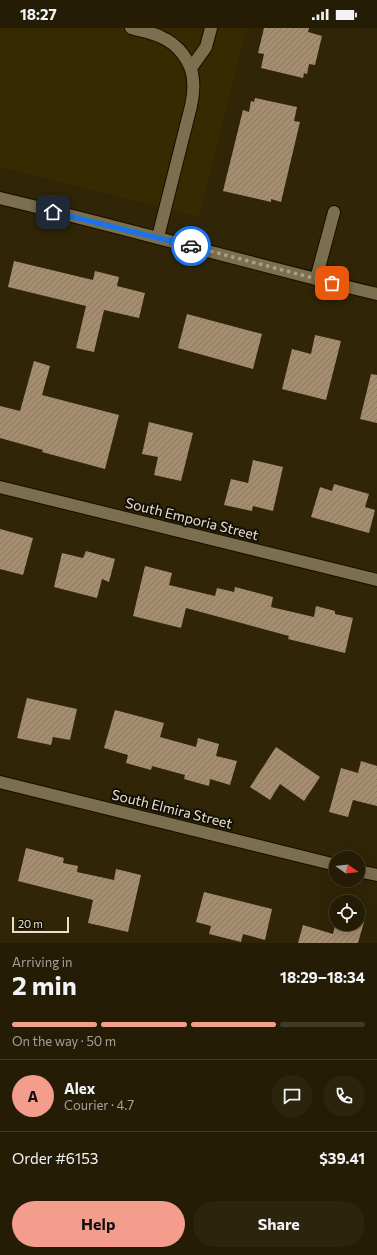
<!DOCTYPE html>
<meta charset="utf-8">
<style>
body{margin:0;font-family:Commissioner,sans-serif;background:#2c250e;color:#f1f3f6;height:100vh;display:flex;flex-direction:column;font-size:15px;white-space:nowrap}
*{box-sizing:border-box;margin:0}
p{font-size:13px;color:#a3a19a}
.icon{flex:none;width:22px;height:22px;fill:none;stroke:currentColor;stroke-width:2;stroke-linecap:round;stroke-linejoin:round}
.map{position:relative;height:915px;overflow:hidden}
.details{display:flex;flex-direction:column;background:#241c04;flex:1}
.details>*{flex:none}
.needle{width:26px;rotate:104deg}
.tools{position:absolute;left:329px;top:823px;display:grid;gap:8px}
.tools a{display:grid;place-items:center;width:36px;height:36px;border-radius:50%;background:#241c04;box-shadow:0 4px 16px #0002,0 0 0 1px #413a26;font-size:20px}
.scale{position:absolute;left:12px;bottom:10px;width:57px;box-sizing:border-box;padding-left:4px;border:2px solid #e7e0cf;border-top:0;font-size:11px;line-height:14px;white-space:nowrap;color:#e7e0cf;-webkit-text-stroke:3px #140f04;paint-order:stroke}
.pin{position:absolute;display:grid;place-items:center;width:34px;height:34px;color:#fff;margin:-17px;border-radius:8px;box-shadow:0 2px 6px #0006}
.courier{position:absolute;display:grid;place-items:center;width:40px;height:40px;margin:-20px;border:3px solid #1a73e8;border-radius:50%;background:#fff;color:#222;box-shadow:0 1px 5px #0007}
.headline em{font-style:normal;font-weight:700}
.headline div{display:flex;flex-direction:column-reverse}
.headline{display:flex;align-items:center;justify-content:space-between;height:68px;padding:0 12px}
h1{font-size:26px;font-weight:700;line-height:30px}
.bar{display:grid;grid-template-columns:repeat(4,1fr);gap:6px 4px;align-content:center;height:48px;padding:0 12px}
.bar i{height:5px;border-radius:3px;background:#413a26}
.bar .selected{background:#f49d8d}
.bar p{grid-column:span 4}
.line{display:flex;align-items:center;gap:10px;padding:0 12px;border-top:1px solid #413a26}
.line div{flex:1}
.round{display:grid;place-items:center;flex:none;width:42px;height:42px;border-radius:21px;background:#2c250e}
.cta{display:flex;gap:8px;margin-top:auto;padding:8px 12px}
.cta a{flex:1;height:46px;border-radius:24px;background:#f49d8d;color:#111;font-size:16px;font-weight:700;line-height:46px;text-align:center}
.cta a+a{background:#2c250e;color:#f1f3f6}
.status{display:flex;justify-content:space-between;align-items:center;height:28px;padding:0 20px;background:#241c04;direction:ltr}
.status svg{height:11px;fill:currentColor}
.map>svg:first-child{display:block}
.built{fill:#372a01}
.building{fill:url(#building-hatch)}
.lines{fill:none;stroke-linecap:round;stroke-linejoin:round}
.minor-casing{stroke:#160e00;stroke-width:14}
.minor{stroke:#7b6f4f;stroke-width:12}
.done{stroke:#a79f89;stroke-width:4;stroke-dasharray:0 7.2}
.route{stroke:#1a73e8;stroke-width:5}
.labels{text-anchor:middle;stroke-width:4;stroke-linejoin:round;paint-order:stroke}
.street-label{font-size:14px;fill:#e7e0cf;stroke:#140f04}
</style>
<div class="status"><b>18:27</b><svg viewBox="0 0 49 12"><path d="M0 12V9h3v3zM5 12V6h3v6zM10 12V3h3v9zM15 12V0h3v12zM26 1h20v11H26zM47 4h2v5h-2z"/></svg></div>
<div class="map">
<svg width="377" height="915" viewBox="0 0 377 915">
<defs>
<pattern id="building-hatch" width="6" height="6" patternUnits="userSpaceOnUse"><rect width="6" height="6" fill="#a58d71"/><path d="M-1 1l2-2M0 6l6-6M5 7l2-2" fill="none" stroke="#887762"/></pattern>
</defs>
<rect width="100%" height="100%" fill="#302506"/>
<polygon class="built" points="0,0 247,0 199,189 0,139"/>
<g class="building">
<polygon points="264,0 309,0 308,4 322,8 315,37 309,36 307,46 304,45 303,50 261,40 264,26 258,25"/>
<polygon points="255,70 297,79 294,93 300,94 281,174 271,171 271,174 223,163 243,82 249,84 251,73 254,74"/>
<polygon points="14,233 93,252 95,243 119,249 117,258 145,265 139,290 104,282 94,324 76,320 86,278 8,259"/>
<polygon points="187,286 262,306 253,341 178,320"/>
<polygon points="315,307 341,313 326,372 282,361 292,321 311,326"/>
<polygon points="34,333 50,338 42,367 119,387 105,441 42,424 43,422 0,410 0,378 20,383"/>
<polygon points="371,346 377,347 377,395 360,391"/>
<polygon points="149,394 193,405 181,453 154,447 158,429 142,426"/>
<polygon points="253,432 283,439 273,483 253,478 252,483 224,477 231,451 248,455"/>
<polygon points="334,456 369,466 365,479 375,482 369,505 311,489 320,459 332,463"/>
<polygon points="0,501 33,510 23,547 0,541"/>
<polygon points="86,523 115,531 109,554 102,551 97,570 54,559 62,525 83,530"/>
<polygon points="145,538 172,545 169,557 215,568 217,560 234,564 235,559 273,569 271,579 314,589 316,578 335,583 335,586 353,590 345,625 288,611 289,608 186,580 181,600 133,588"/>
<polygon points="27,670 77,681 70,712 53,709 51,717 17,710"/>
<polygon points="115,682 164,695 160,709 196,719 198,710 219,716 216,728 237,733 230,757 210,751 209,758 184,751 185,747 152,738 151,742 126,735 128,727 104,720"/>
<polygon points="276,719 320,749 304,773 280,756 270,772 250,759"/>
<polygon points="361,733 377,738 377,778 353,772 348,789 329,784 341,740 358,745"/>
<polygon points="26,820 64,830 63,835 78,838 77,844 114,852 116,841 141,847 128,904 88,895 93,872 18,853"/>
<polygon points="204,864 272,881 265,912 243,906 241,914 209,906 211,898 196,894"/>
<polygon points="358,892 364,894 358,915 298,915 303,897 333,906 336,893 336,896 358,896"/>
</g>
<g class="lines">
<g class="minor-casing">
<g id="minor">
<path d="M131 0C141 3 152 4 161 9 178 16 192 34 193 52 194 61 193 69 191 78L158 209"/>
<polyline points="191,40 206,19 211,0"/>
<path d="M0 170C126 200 251 236 377 266"/>
<polyline points="316,251 334,184"/>
<polyline points="0,459 377,552"/>
<polyline points="0,754 336,837"/>
<polyline points="358,843 377,847"/>
</g>
</g>
<use href="#minor" class="minor"/>
</g>
<g class="lines">
<polyline class="done" points="191,218 332,255"/>
<polyline class="route" points="53,184 191,218"/>
</g>
<g class="labels">
<g class="street-label">
<text transform="translate(192 491) rotate(14)" y="5">South Emporia Street</text>
<text transform="translate(172 781) rotate(14)" y="5">South Elmira Street</text>
</g>
</g>
</svg>
<div class="tools">
<a><svg class="needle" viewBox="-14 -14 28 28"><path d="M0-13l5 13h-10z" fill="#e53935"/><path d="M0 13l5-13h-10z" fill="#a3a19a"/></svg></a>
<a><svg class="icon" aria-label="locate" viewBox="0 0 24 24"><circle cx="12" cy="12" r="6"/><path d="M12 2v4M12 18v4M2 12h4M18 12h4"/></svg></a>
</div>
<div class="scale">20 m</div>
<div class="pin" style="left:332px;top:255px;background:#ea580c"><svg class="icon" aria-label="bag" viewBox="0 0 24 24"><path d="M5 8h14l-1 12H6zM9 8a3 3 0 0 1 6 0"/></svg></div>
<div class="pin" style="left:53px;top:184px;background:#1f2937"><svg class="icon" aria-label="home" viewBox="0 0 24 24"><path d="M3 11l9-7 9 7M6 9v11h12V9"/></svg></div>
<div class="courier" style="left:191px;top:218px"><svg class="icon" aria-label="car" viewBox="0 0 24 24"><path d="M5 17H2v-5l4-1 3-4h7l3 4 3 1v5h-3M9 17h6M6 11h13"/><circle cx="7" cy="17" r="2"/><circle cx="17" cy="17" r="2"/></svg></div>
</div>
<section class="details">
<div class="headline"><div><h1>2 min</h1><p>Arriving in</p></div><em>18:29–18:34</em></div>
<div class="bar"><i class="selected"></i><i class="selected"></i><i class="selected"></i><i></i><p>On the way · 50 m</p></div>
<div class="line" style="height:72px"><b class="round" style="background:#f49d8d;color:#111">A</b><div><b>Alex</b><p>Courier · 4.7</p></div><a class="round"><svg class="icon" aria-label="chat" viewBox="0 0 24 24"><path d="M4 5h16v11H9l-5 4z"/></svg></a><a class="round"><svg class="icon" aria-label="phone" viewBox="0 0 24 24"><path d="M5 4h4l2 5-3 2q2 4 5 5l2-3 5 2v4C11 20 4 13 5 4z"/></svg></a></div>
<div class="line" style="height:52px"><div>Order #6153</div><b>$39.41</b></div>
<div class="cta"><a>Help</a><a>Share</a></div>
</section>
